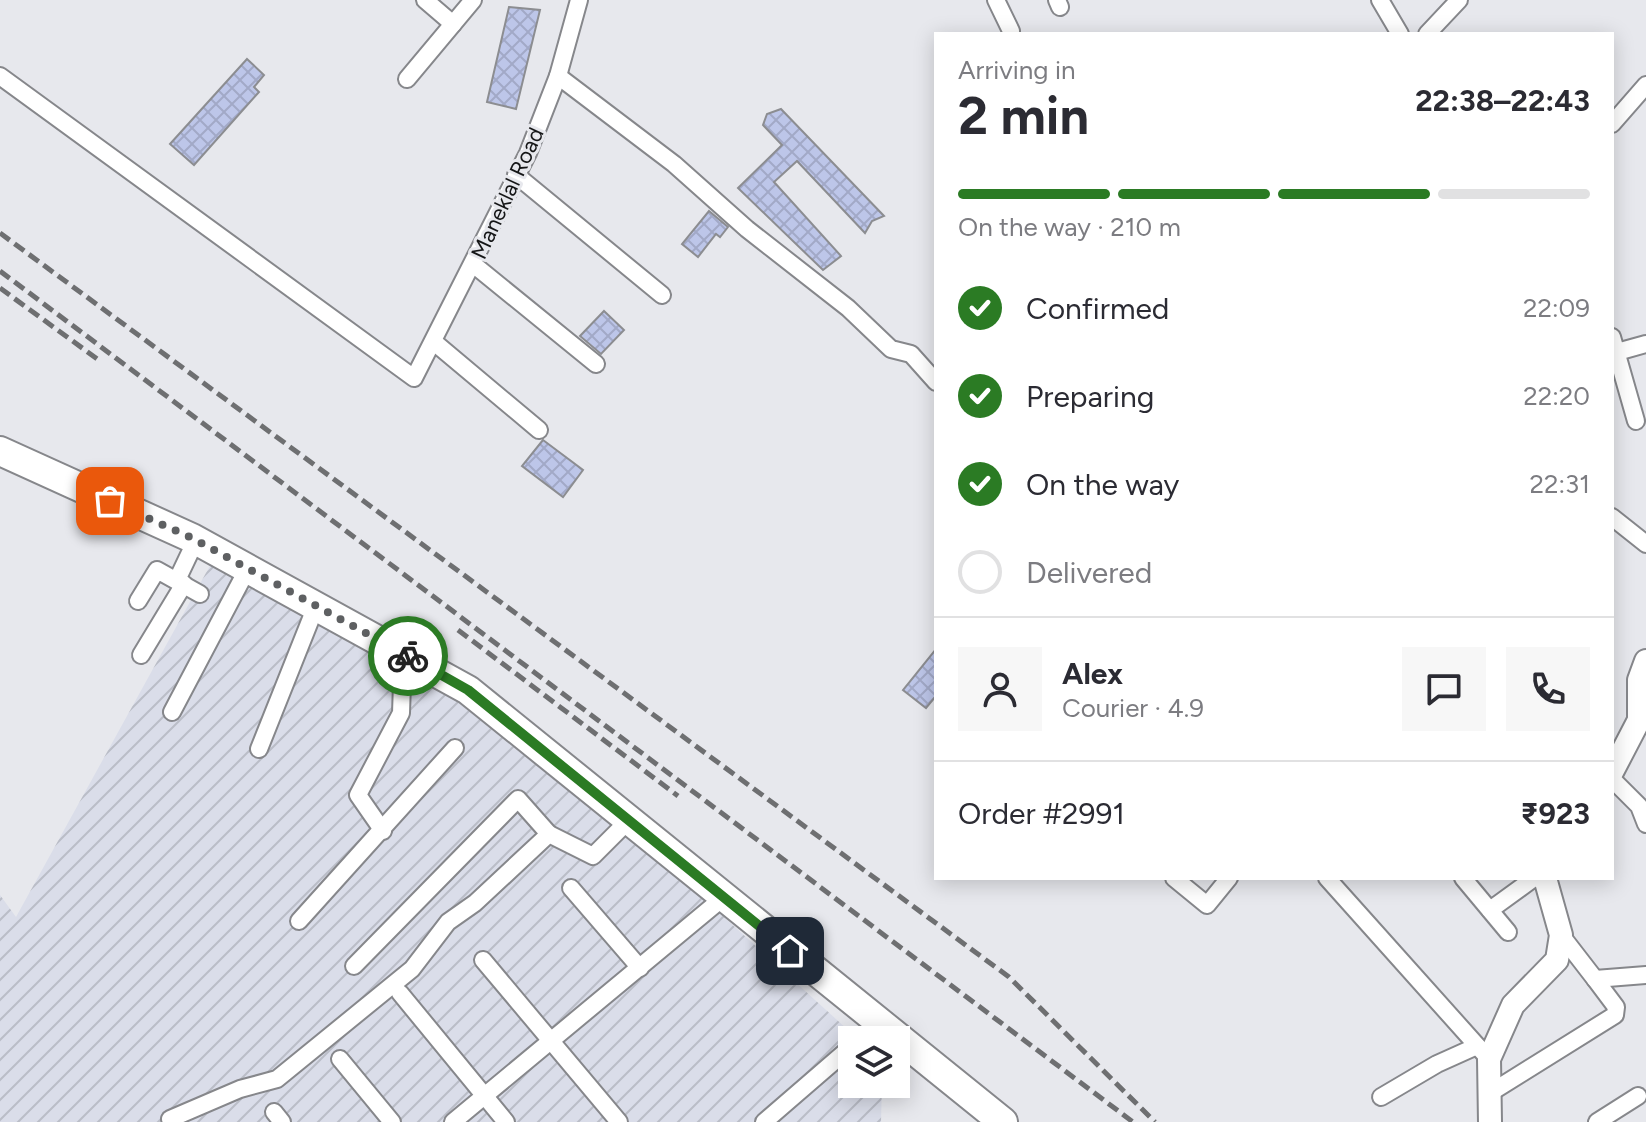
<!DOCTYPE html>
<meta charset="utf-8">
<style>
body{margin:0;font-family:Figtree,sans-serif;background:#f7f7f7;color:#2b2b33;height:100vh;display:flex;flex-direction:column;font-size:30px;white-space:nowrap}
*{box-sizing:border-box;margin:0}
p{font-size:26px;color:#7c7c81}
.icon{flex:none;width:44px;height:44px;fill:none;stroke:currentColor;stroke-width:2;stroke-linecap:round;stroke-linejoin:round}
.map{position:relative;flex:1;overflow:hidden}
.drawer{position:absolute;left:934px;top:32px;width:680px;height:848px;display:flex;flex-direction:column;background:#fff;border-radius:0px;box-shadow:0 4px 20px #0003}
.drawer>*{flex:none}
.tools{position:absolute;left:838px;top:1026px;display:grid;gap:16px}
.tools a{display:grid;place-items:center;width:72px;height:72px;border-radius:0px;background:#fff;box-shadow:0 4px 20px #0003;font-size:40px}
.pin{position:absolute;display:grid;place-items:center;width:68px;height:68px;color:#fff;margin:-34px;border-radius:16px;box-shadow:0 4px 12px #0006}
.courier{position:absolute;display:grid;place-items:center;width:80px;height:80px;margin:-40px;border:6px solid #2b7b24;border-radius:50%;background:#fff;color:#222;box-shadow:0 2px 10px #0007}
.headline em{font-style:normal;font-weight:700}
.headline div{display:flex;flex-direction:column-reverse}
.headline{display:flex;align-items:center;justify-content:space-between;height:136px;padding:0 24px}
h1{font-size:52px;font-weight:700;line-height:60px}
.bar{display:grid;grid-template-columns:repeat(4,1fr);gap:12px 8px;align-content:center;height:96px;padding:0 24px}
.bar i{height:10px;border-radius:6px;background:#e1e1e2}
.bar .on{background:#2b7b24}
.bar p{grid-column:span 4}
.line{display:flex;align-items:center;gap:20px;padding:0 24px;border-top:2px solid #e1e1e2}
.line div{flex:1}
.round{display:grid;place-items:center;flex:none;width:84px;height:84px;border-radius:0px;background:#f7f7f7}
ol{padding:0 24px;list-style:none}
li{display:flex;align-items:center;gap:24px;height:88px}
li p{margin-inline-start:auto}
li .icon{padding:8px;border-radius:50%;background:#2b7b24;color:#fff;stroke-width:4}
li:last-child{color:#7c7c81}
li i{width:44px;height:44px;border:4px solid #e1e1e2;border-radius:50%}
.map>svg:first-child{display:block}
.industrial{fill:url(#industrial-furrows)}
.building{fill:url(#building-cross-hatch);stroke:#8c8d91;stroke-width:2}
.lines{fill:none;stroke-linecap:round;stroke-linejoin:round}
.street-casing{stroke:#86878b;stroke-width:20}
.secondary-casing{stroke:#86878b;stroke-width:26}
.highway-casing{stroke:#86878b;stroke-width:32}
.street{stroke:#fff;stroke-width:16}
.secondary{stroke:#fff;stroke-width:22}
.highway{stroke:#fff;stroke-width:28}
.rail{stroke:#6e6f71;stroke-width:5;stroke-dasharray:12 6;stroke-linecap:butt}
.done{stroke:#5e6062;stroke-width:8;stroke-dasharray:0 14.4}
.route{stroke:#2b7b24;stroke-width:10}
.labels{text-anchor:middle;stroke-width:6;stroke-linejoin:round;paint-order:stroke}
.street-label{font-size:22px;fill:#151617;stroke:#e7e8ed}
</style>
<div class="map">
<svg width="1646" height="1122" viewBox="0 0 1646 1122">
<defs>
<pattern id="industrial-furrows" width="10" height="10" patternUnits="userSpaceOnUse" patternTransform="scale(2)"><rect width="10" height="10" fill="#dadde9"/><path d="M-1 1l2-2M0 10L10 0M9 11l2-2" fill="none" stroke="#babdc7"/></pattern>
<pattern id="building-cross-hatch" width="8" height="8" patternUnits="userSpaceOnUse" patternTransform="scale(2)"><rect width="8" height="8" fill="#bdc6e9"/><path d="M0 0l8 8M0 8l8-8" fill="none" stroke="#a2a9c7"/></pattern>
</defs>
<rect width="100%" height="100%" fill="#e7e8ed"/>
<polygon class="industrial" points="212,562 444,691 703,898 859,1040 852,1040 852,1084 882,1084 881,1122 0,1122 0,895 16,917"/>
<g class="building">
<polygon points="509,7 540,10 516,109 487,102"/>
<polygon points="247,59 264,75 254,87 259,92 194,165 170,144"/>
<polygon points="781,109 884,216 872,221 865,233 797,161 774,182 841,256 823,270 738,188 782,145 763,125 767,114"/>
<polygon points="709,211 728,227 720,237 716,234 698,257 682,244"/>
<polygon points="604,311 624,330 601,354 580,336"/>
<polygon points="543,440 583,470 563,497 522,466"/>
<polygon points="936,649 936,696 926,708 903,690"/>
</g>
<g class="lines">
<g class="street-casing">
<g id="street">
<polyline points="425,0 453,24"/>
<polyline points="996,0 1011,31"/>
<polyline points="1057,0 1060,7"/>
<polyline points="1380,0 1400,34"/>
<polyline points="1427,34 1459,0"/>
<polyline points="0,76 414,378 528,153 558,76 579,0"/>
<polyline points="558,76 674,164 747,229 848,308 891,349 911,354 936,382"/>
<polyline points="407,79 473,0"/>
<polyline points="1612,124 1646,85"/>
<polyline points="516,175 662,295"/>
<polyline points="473,264 596,364"/>
<polyline points="1612,337 1636,421"/>
<polyline points="434,342 539,430"/>
<polyline points="1617,352 1646,344"/>
<polyline points="1612,517 1646,544"/>
<polyline points="177,580 196,540"/>
<polyline points="138,601 157,570 200,594"/>
<polyline points="141,655 184,584"/>
<polyline points="172,712 248,568"/>
<polyline points="259,749 316,606"/>
<polyline points="1612,779 1639,806 1646,824"/>
<polyline points="383,831 358,795 401,713 403,654"/>
<polyline points="1174,878 1207,905 1229,878"/>
<polyline points="1327,878 1489,1059"/>
<polyline points="1463,878 1508,932"/>
<polyline points="571,888 640,968"/>
<polyline points="1490,910 1534,878"/>
<polyline points="299,921 455,748"/>
<polyline points="1561,935 1595,979 1646,975"/>
<polyline points="483,960 619,1122"/>
<polyline points="354,966 518,799 549,834"/>
<polyline points="400,993 506,1122"/>
<polyline points="340,1059 392,1122"/>
<polyline points="1490,1093 1615,1015 1616,1007 1595,979"/>
<polyline points="1381,1097 1437,1064 1477,1046"/>
<polyline points="274,1112 282,1122"/>
<polyline points="170,1119 240,1089 277,1079 412,969 448,922 475,903 549,834 593,856 629,820"/>
<polyline points="453,1122 724,897"/>
<polyline points="764,1122 852,1046"/>
<polyline points="1597,1122 1638,1096"/>
</g>
</g>
<g class="secondary-casing">
<g id="secondary">
<polyline points="1612,772 1639,720 1639,680 1646,661"/>
<polyline points="1490,1122 1489,1059 1513,1005 1557,960 1561,935 1545,878"/>
</g>
</g>
<g class="highway-casing">
<polyline id="highway" points="0,451 192,538 468,690 1003,1122"/>
</g>
<use href="#street" class="street"/>
<use href="#secondary" class="secondary"/>
<use href="#highway" class="highway"/>
<g class="rail">
<polyline points="0,233 1009,977 1155,1122"/>
<polyline points="0,271 1133,1122"/>
<polyline points="0,288 100,361"/>
<polyline points="458,630 678,796"/>
</g>
</g>
<g class="lines">
<polyline class="done" points="110,501 192,538 408,656"/>
<polyline class="route" points="408,656 468,690 790,951"/>
</g>
<g class="labels">
<g class="street-label">
<text transform="translate(507 193) rotate(-65)" y="8">Maneklal Road</text>
</g>
</g>
</svg>
<div class="tools">
<a><svg class="icon" aria-label="layers" viewBox="0 0 24 24"><path d="M12 4l9 5-9 5-9-5zM3 14l9 5 9-5"/></svg></a>
</div>
<div class="pin" style="left:110px;top:501px;background:#ea580c"><svg class="icon" aria-label="bag" viewBox="0 0 24 24"><path d="M5 8h14l-1 12H6zM9 8a3 3 0 0 1 6 0"/></svg></div>
<div class="pin" style="left:790px;top:951px;background:#1f2937"><svg class="icon" aria-label="home" viewBox="0 0 24 24"><path d="M3 11l9-7 9 7M6 9v11h12V9"/></svg></div>
<div class="courier" style="left:408px;top:656px"><svg class="icon" aria-label="bike" viewBox="0 0 24 24"><circle cx="6" cy="16" r="4"/><circle cx="18" cy="16" r="4"/><path d="M6 16l4-8h5l3 8M10 8l3 8H6M13 5h3"/></svg></div>
<section class="drawer">
<div class="headline"><div><h1>2 min</h1><p>Arriving in</p></div><em>22:38–22:43</em></div>
<div class="bar"><i class="on"></i><i class="on"></i><i class="on"></i><i></i><p>On the way · 210 m</p></div>
<ol>
<li><svg class="icon" aria-label="check" viewBox="0 0 24 24"><path d="M5 12l5 5 9-10"/></svg>Confirmed<p>22:09</p></li>
<li><svg class="icon" aria-label="check" viewBox="0 0 24 24"><path d="M5 12l5 5 9-10"/></svg>Preparing<p>22:20</p></li>
<li><svg class="icon" aria-label="check" viewBox="0 0 24 24"><path d="M5 12l5 5 9-10"/></svg>On the way<p>22:31</p></li>
<li><i></i>Delivered</li>
</ol>
<div class="line" style="height:144px"><a class="round"><svg class="icon" aria-label="person" viewBox="0 0 24 24"><circle cx="12" cy="8" r="4"/><path d="M4 21q1-7 8-7t8 7"/></svg></a><div><b>Alex</b><p>Courier · 4.9</p></div><a class="round"><svg class="icon" aria-label="chat" viewBox="0 0 24 24"><path d="M4 5h16v11H9l-5 4z"/></svg></a><a class="round"><svg class="icon" aria-label="phone" viewBox="0 0 24 24"><path d="M5 4h4l2 5-3 2q2 4 5 5l2-3 5 2v4C11 20 4 13 5 4z"/></svg></a></div>
<div class="line" style="height:104px"><div>Order #2991</div><b>₹923</b></div>
</section>
</div>
